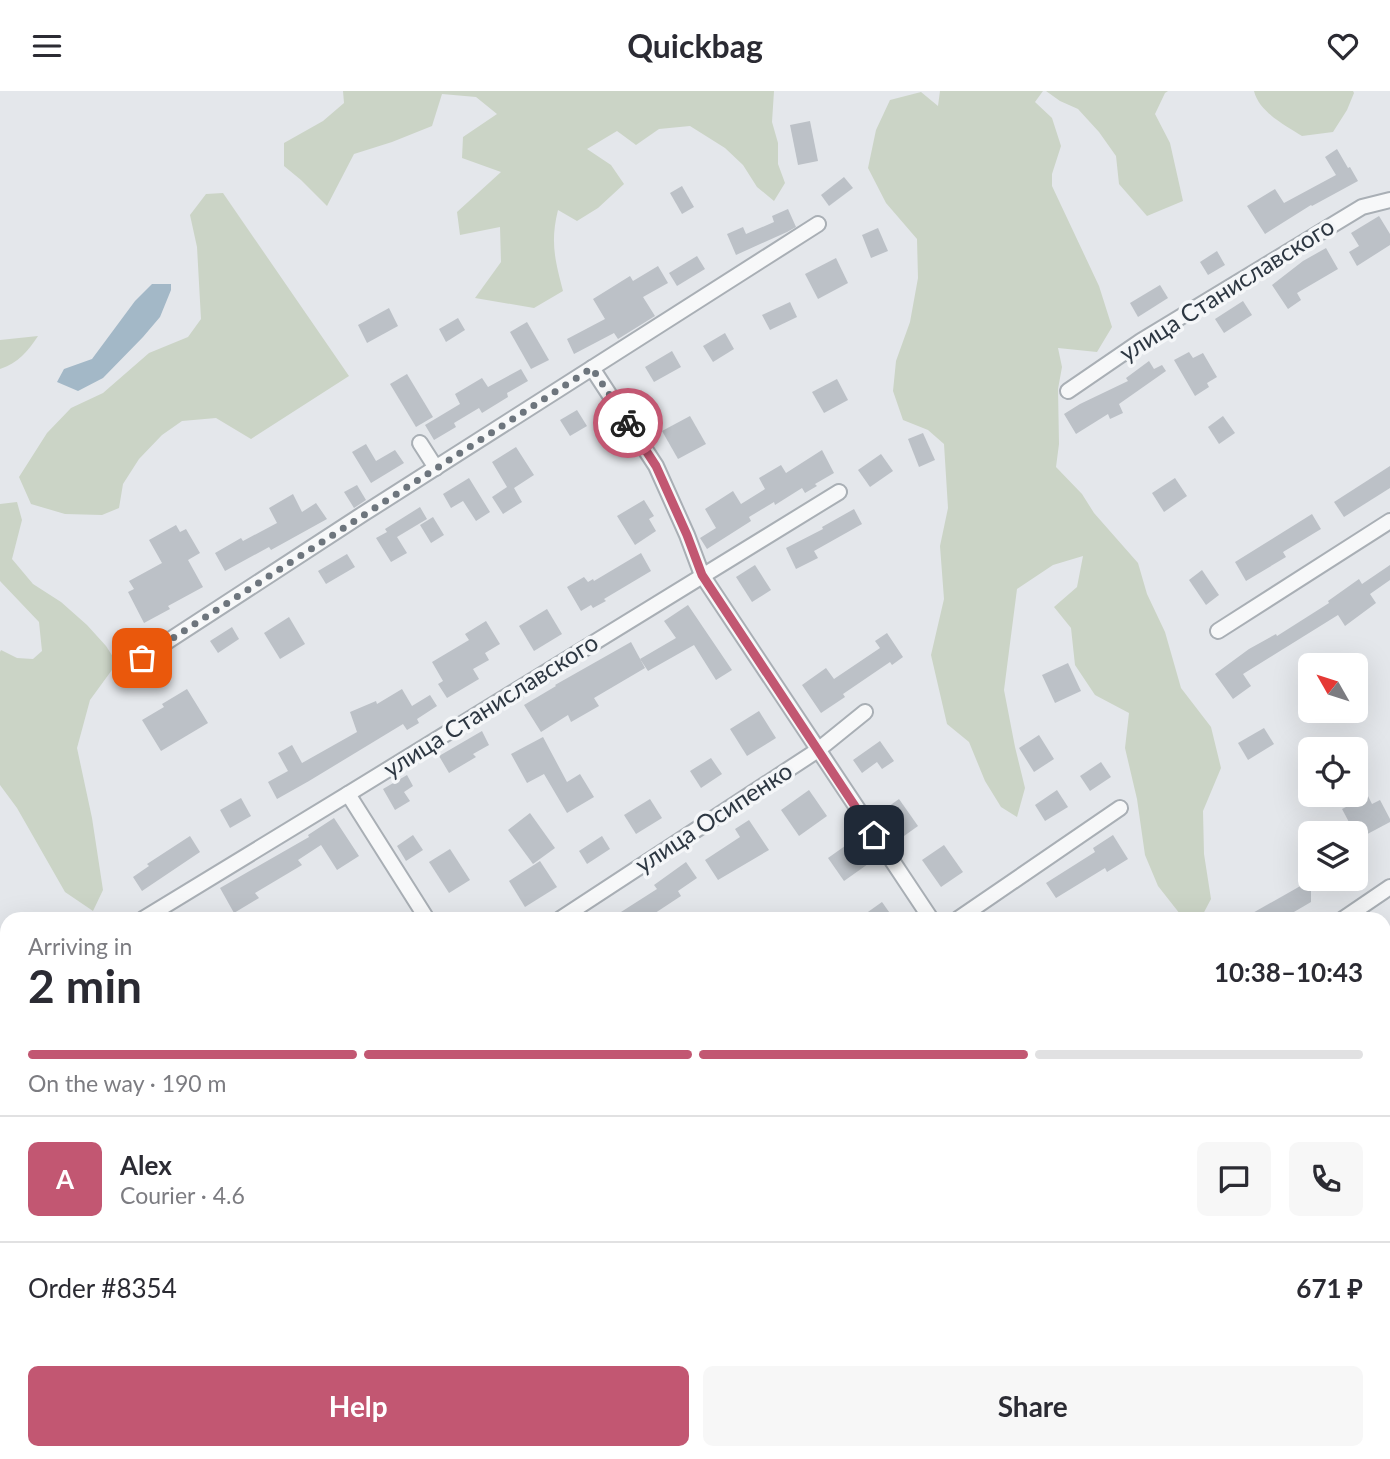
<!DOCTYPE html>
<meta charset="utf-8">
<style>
body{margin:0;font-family:Lato,sans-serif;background:#f7f7f7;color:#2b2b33;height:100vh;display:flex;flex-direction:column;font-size:26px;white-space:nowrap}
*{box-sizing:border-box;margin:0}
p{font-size:23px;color:#7c7c81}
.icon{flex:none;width:38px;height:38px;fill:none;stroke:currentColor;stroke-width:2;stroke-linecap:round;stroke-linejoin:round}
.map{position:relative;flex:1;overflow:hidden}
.panel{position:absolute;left:0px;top:821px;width:1391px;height:548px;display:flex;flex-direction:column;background:#fff;border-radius:21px 21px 0 0;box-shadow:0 7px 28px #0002}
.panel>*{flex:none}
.needle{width:46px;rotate:309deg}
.tools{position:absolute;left:1298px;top:562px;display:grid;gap:14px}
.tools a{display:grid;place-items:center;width:70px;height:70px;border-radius:10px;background:#fff;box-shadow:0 7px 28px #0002;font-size:35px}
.pin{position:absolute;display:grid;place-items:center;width:60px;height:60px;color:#fff;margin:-30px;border-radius:14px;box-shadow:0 4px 10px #0006}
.courier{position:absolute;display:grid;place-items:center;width:70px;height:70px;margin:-35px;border:5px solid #c25772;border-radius:50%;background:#fff;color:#222;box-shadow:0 2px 9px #0007}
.summary em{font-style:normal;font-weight:700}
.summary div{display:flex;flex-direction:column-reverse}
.summary{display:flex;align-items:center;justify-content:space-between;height:119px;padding:0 28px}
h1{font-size:46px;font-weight:700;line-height:52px}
.bar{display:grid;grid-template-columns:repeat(4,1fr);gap:10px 7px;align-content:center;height:84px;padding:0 28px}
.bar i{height:9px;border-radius:5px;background:#e1e1e2}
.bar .active{background:#c25772}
.bar p{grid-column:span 4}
.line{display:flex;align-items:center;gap:18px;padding:0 28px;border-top:2px solid #e1e1e2}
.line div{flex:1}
.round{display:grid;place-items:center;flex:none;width:74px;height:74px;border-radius:10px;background:#f7f7f7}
.primary-button{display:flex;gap:14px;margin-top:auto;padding:14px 28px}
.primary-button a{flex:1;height:80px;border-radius:10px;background:#c25772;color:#fff;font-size:28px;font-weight:700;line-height:80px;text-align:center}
.primary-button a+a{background:#f7f7f7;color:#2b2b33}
header{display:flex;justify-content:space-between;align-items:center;height:91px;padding:0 28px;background:#fff;font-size:32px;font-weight:700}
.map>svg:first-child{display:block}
.green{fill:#cbd4c6}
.water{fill:#a3b8c7}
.building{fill:#bcc1c7}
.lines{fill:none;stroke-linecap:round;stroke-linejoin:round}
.street-casing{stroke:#a9afb5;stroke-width:18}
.secondary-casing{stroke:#a9afb5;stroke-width:23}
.street{stroke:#f7f8f9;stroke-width:14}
.secondary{stroke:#fff;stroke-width:19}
.done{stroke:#6d757d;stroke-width:7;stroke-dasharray:0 12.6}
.route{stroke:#c25772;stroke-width:9}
.labels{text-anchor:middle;stroke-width:7;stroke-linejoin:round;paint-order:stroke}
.street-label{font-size:24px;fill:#2d3742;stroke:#f4f6f8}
</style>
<header><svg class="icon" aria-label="menu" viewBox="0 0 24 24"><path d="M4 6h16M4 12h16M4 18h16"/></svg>Quickbag<svg class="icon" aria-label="heart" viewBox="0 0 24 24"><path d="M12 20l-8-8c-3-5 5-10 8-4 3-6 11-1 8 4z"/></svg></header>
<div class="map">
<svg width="1390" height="1368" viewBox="0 0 1390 1368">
<rect width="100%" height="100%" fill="#e4e7eb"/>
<g class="green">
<path d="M343 0H774L772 31 778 52V73L785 92 774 110 757 96 743 74 725 57 690 35 659 38 636 54 617 40 587 58 611 74 624 93 598 117 577 130 558 119C550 151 555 169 563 200L534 217 475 207 501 171 500 136 460 144 457 121 501 81 462 67 463 46 497 23 476 6 442 3 432 35 392 51 354 63 327 115 301 89 284 75V52L323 30 344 12Z"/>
<polygon points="940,0 1043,0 1035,11 1052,27 1061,55 1052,83 1052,95 1099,195 1112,236 1097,261 1058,257 1062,276 1058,298 1059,353 1056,376 1082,403 1094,422 1138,472 1147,503 1165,541 1181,597 1211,636 1221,677 1203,720 1204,763 1211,808 1201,827 1180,823 1158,795 1145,764 1137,708 1125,657 1129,622 1095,604 1075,574 1071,537 1054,516 1077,496 1083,465 1053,474 1017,498 1004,599 1015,656 1025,697 1017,726 1001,716 985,690 969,651 947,633 931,564 944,508 940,455 948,417 944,353 928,339 903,329 893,300 896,270 910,231 918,187 917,148 886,112 868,77 876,39 890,9 921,1 938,15"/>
<polygon points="1046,0 1168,0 1165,2 1155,23 1170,52 1183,110 1147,125 1119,93 1116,65 1099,41 1078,18 1060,10"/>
<path d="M1254 0H1353L1354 2 1347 19 1333 41 1302 45C1285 34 1259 21 1254 0Z"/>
<polygon points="223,102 349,285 251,348 216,327 182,330 162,344 139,368 123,393 119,417 102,424 65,423 31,413 19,386 47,342 71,317 103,302 149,262 188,246 201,228 197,156 190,124 206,103"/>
<path d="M38 245C28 260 18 272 0 278V249Z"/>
<polygon points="17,411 22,429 12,468 33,493 61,511 87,534 106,555 117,572 90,609 77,657 92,727 103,799 93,820 65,801 17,717 0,694 0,561 1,559 17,567 33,568 42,560 39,531 0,490 0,413"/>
</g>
<polygon class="water" points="152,193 171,193 171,199 160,226 143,246 103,287 78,300 57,291 64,278 92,268 135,210"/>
<g class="building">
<polygon points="810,30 818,70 798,74 790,34"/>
<polygon points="1337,58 1348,77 1350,76 1358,90 1312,115 1311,114 1265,143 1247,115 1275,98 1284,112 1336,84 1325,66"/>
<polygon points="844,86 853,97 829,115 821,104"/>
<polygon points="682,95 694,116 682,123 670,102"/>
<polygon points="788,118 796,136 787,141 736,164 727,143 743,136 746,143 774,131 772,125"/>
<polygon points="1379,125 1390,143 1390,154 1357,175 1349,161 1359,155 1351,142"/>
<polygon points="878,137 888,160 871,167 862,144"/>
<polygon points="1326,157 1338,178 1297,202 1301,209 1288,218 1272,194 1303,170"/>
<polygon points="1217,160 1225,174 1208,184 1200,171"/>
<polygon points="697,165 705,178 677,195 669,182"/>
<polygon points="836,167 848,192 818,208 805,183"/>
<polygon points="658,175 668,192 643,206 655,225 618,248 614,242 574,263 567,248 605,228 593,208 630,185 633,190"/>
<polygon points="1160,194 1168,207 1138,226 1130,212"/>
<polygon points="1243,210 1252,224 1224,242 1215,228"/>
<polygon points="790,211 797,226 770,239 762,224"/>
<polygon points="389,217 398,235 367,252 358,234"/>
<polygon points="458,227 465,239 446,251 439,238"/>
<polygon points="527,231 549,269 531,278 510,241"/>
<polygon points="725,242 734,258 713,271 703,255"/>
<polygon points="672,260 681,276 654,291 645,276"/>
<polygon points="1189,261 1193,267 1203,262 1217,286 1207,292 1209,296 1195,305 1174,269"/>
<polygon points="1149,270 1154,278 1162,274 1166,280 1119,313 1123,322 1110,328 1108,323 1076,343 1064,323 1080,313 1128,290 1126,287"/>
<polygon points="521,278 528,290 507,302 508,306 482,322 479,317 454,332 456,336 434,349 425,334 460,313 455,303 482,287 488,296"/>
<polygon points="407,283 433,326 416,336 390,293"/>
<polygon points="837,288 848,309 824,322 812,301"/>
<polygon points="577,319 587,335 570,345 560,329"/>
<polygon points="690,325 706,353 678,368 662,340"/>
<polygon points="1223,325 1235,342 1219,353 1208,336"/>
<polygon points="923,342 935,369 919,376 908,348"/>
<polygon points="366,353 376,370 395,359 404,372 371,392 352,361"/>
<polygon points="516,356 534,384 514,397 522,411 503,423 492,406 507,396 492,371"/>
<polygon points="822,359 834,382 815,393 817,395 805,402 802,397 775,414 774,411 749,426 751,430 707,458 700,447 716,437 705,418 733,400 741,413 765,398 759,387 781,374 786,382"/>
<polygon points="881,363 893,380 870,396 858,379"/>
<polygon points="1390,375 1390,397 1344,426 1334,411"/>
<polygon points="469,387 490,421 476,430 463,410 451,417 443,403"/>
<polygon points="1175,387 1187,405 1164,421 1152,402"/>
<polygon points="357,394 366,409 354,417 344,401"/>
<polygon points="293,403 302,421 316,412 327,428 271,459 269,456 225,480 215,462 241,447 243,450 277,432 269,417"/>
<polygon points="644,409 654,425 649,428 656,440 635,454 617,425"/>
<polygon points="420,416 427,428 397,446 407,462 391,471 376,447 387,441 385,438"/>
<polygon points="854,418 862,433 814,460 818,467 796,478 786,457 823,438 822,436"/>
<polygon points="1312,423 1321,438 1283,461 1286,466 1246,490 1235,471"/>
<polygon points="433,426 444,444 431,452 420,434"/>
<polygon points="176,434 180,441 186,438 200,462 188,469 203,496 168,515 170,518 144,532 128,501 134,498 129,490 162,472 149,449"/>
<polygon points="641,462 651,480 604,508 606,510 593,517 591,514 581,520 567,496 584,486 588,491 593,488 594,490"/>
<polygon points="347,463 355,476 326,493 318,480"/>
<polygon points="755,474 771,499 752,511 736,486"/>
<polygon points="1390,474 1390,489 1370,503 1376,512 1345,535 1338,524 1243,583 1251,595 1233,608 1215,583 1249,558 1276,543 1277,545 1329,512 1328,510 1359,488 1362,493"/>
<polygon points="1202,479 1219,504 1206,514 1189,489"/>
<polygon points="688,514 732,579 716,589 694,554 648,580 640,568 676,547 664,530"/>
<polygon points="547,518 562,543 534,560 519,535"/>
<polygon points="289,526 305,553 280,568 264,542"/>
<polygon points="486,530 500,553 485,562 489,569 473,578 479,588 447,607 438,593 443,590 432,571 469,549 465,543"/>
<polygon points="232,536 239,548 218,562 210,550"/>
<polygon points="887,542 903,566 892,574 890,571 843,603 845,606 821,622 802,594 826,577 834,588 880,557 875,550"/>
<polygon points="631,551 645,577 594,607 599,615 571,631 568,624 541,641 524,614 556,595 555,594"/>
<polygon points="1068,572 1081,600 1055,612 1042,584"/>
<polygon points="187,598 208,632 161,660 142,629 164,616 162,613"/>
<polygon points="402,598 412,615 430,604 437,615 417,628 419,632 407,639 403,633 309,690 277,708 268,691 288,680 278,662 292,654 302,672 357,641 350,621 376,610 377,613"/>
<polygon points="759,620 776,647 747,665 730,638"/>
<polygon points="1264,637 1274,653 1248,669 1238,652"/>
<polygon points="482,640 489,654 473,663 476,666 449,682 439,665"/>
<polygon points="1039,644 1054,668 1034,681 1019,657"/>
<polygon points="543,646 567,691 580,683 594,706 567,722 544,683 527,692 511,663"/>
<polygon points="880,650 894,670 882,678 877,671 862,682 853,669"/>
<polygon points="711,667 722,683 701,697 690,680"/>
<polygon points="1101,671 1111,686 1090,700 1080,685"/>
<polygon points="407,684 413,695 404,701 410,710 395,719 383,698"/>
<polygon points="809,699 827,725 799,745 781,719"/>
<polygon points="1057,699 1068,716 1045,730 1035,714"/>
<polygon points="1368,705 1372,713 1380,709 1390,728 1390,731 1358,748 1342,718"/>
<polygon points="241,707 251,725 230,737 220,719"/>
<polygon points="650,708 662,727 636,743 624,724"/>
<polygon points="899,708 918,735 897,750 878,723"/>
<polygon points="530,722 555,757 533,773 508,739"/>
<polygon points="334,727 359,765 337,779 321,754 298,769 302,774 255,802 259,807 234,822 220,797 309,746 308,744"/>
<polygon points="749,729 769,759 718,789 705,769 740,746 735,738"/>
<polygon points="413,744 423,759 406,770 397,755"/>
<polygon points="1113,744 1128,768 1107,781 1105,777 1056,807 1046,792 1095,761 1093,757"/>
<polygon points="190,745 200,761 142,800 133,786 149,775 147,773"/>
<polygon points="602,745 610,758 587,773 579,760"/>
<polygon points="852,750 868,773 844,790 828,767"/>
<polygon points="944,754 963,781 941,796 922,769"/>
<polygon points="450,758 470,789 449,802 429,771"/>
<polygon points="540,770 557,796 525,816 509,790"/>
<polygon points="686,771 697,787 678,800 681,805 646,828 610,828 657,798 654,794"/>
<polygon points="1311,789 1311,811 1282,828 1242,828"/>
<polygon points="882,811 894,828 858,828"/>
</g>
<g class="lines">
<g class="street-casing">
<g id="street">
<polyline points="592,277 656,375 687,444 702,484 931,828"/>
<polyline points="1068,300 1141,250 1362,116 1390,109"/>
<polyline points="420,352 436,377"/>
<polyline points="1218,540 1390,430"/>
<polyline points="142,567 363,423 818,133"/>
<polyline points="348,703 427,828"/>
<polyline points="143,828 348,703 839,401"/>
<polyline points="560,828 818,659 865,621"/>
<polyline points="958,828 1120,717"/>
<polyline points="1343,828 1390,796"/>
<polyline points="0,915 7,911"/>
<polyline points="1384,1041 1390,1038"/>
<polyline points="0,1132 7,1143"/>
<polyline points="151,1362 154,1368"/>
<polyline points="797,1362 801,1368"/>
<polyline points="1294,1362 1299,1368"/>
<polyline points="547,1368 556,1362"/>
<polyline points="887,1368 897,1362"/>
</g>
</g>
<g class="secondary-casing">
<g id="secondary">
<polyline points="1384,1212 1390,1209"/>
<polyline points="1131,1368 1141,1362"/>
</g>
</g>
<use href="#street" class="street"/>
<use href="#secondary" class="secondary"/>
</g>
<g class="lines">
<polyline class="done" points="142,567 592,277 628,332"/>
<polyline class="route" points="628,332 656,375 687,444 702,484 874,744"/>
</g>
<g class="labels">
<g class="street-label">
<text transform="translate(1227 199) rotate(-32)" y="8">улица Станиславского</text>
<text transform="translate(491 615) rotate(-32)" y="8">улица Станиславского</text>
<text transform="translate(714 727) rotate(-33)" y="8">улица Осипенко</text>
</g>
</g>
</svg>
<div class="tools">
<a><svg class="needle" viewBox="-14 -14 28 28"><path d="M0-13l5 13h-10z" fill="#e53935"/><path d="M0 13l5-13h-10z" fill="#7c7c81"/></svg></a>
<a><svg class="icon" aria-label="locate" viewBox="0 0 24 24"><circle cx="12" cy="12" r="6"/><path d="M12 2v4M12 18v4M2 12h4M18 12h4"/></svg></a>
<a><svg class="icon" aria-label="layers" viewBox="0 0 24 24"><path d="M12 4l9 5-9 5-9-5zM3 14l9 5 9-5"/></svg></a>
</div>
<div class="pin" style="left:142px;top:567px;background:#ea580c"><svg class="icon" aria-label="bag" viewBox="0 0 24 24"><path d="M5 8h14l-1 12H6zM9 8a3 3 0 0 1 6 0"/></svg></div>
<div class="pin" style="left:874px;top:744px;background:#1f2937"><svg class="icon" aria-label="home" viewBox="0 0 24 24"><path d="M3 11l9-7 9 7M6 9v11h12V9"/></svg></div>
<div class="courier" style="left:628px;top:332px"><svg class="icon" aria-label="bike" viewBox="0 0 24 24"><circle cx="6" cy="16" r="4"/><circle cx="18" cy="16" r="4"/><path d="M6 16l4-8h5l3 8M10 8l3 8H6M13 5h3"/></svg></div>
<section class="panel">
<div class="summary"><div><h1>2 min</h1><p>Arriving in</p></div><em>10:38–10:43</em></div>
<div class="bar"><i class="active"></i><i class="active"></i><i class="active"></i><i></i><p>On the way · 190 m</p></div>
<div class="line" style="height:126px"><b class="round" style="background:#c25772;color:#fff">A</b><div><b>Alex</b><p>Courier · 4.6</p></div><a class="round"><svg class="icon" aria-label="chat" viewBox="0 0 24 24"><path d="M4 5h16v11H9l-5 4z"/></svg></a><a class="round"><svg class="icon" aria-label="phone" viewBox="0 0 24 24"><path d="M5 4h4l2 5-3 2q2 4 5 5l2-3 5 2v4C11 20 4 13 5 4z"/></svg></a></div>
<div class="line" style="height:91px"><div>Order #8354</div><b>671 ₽</b></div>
<div class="primary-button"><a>Help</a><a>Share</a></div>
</section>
</div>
